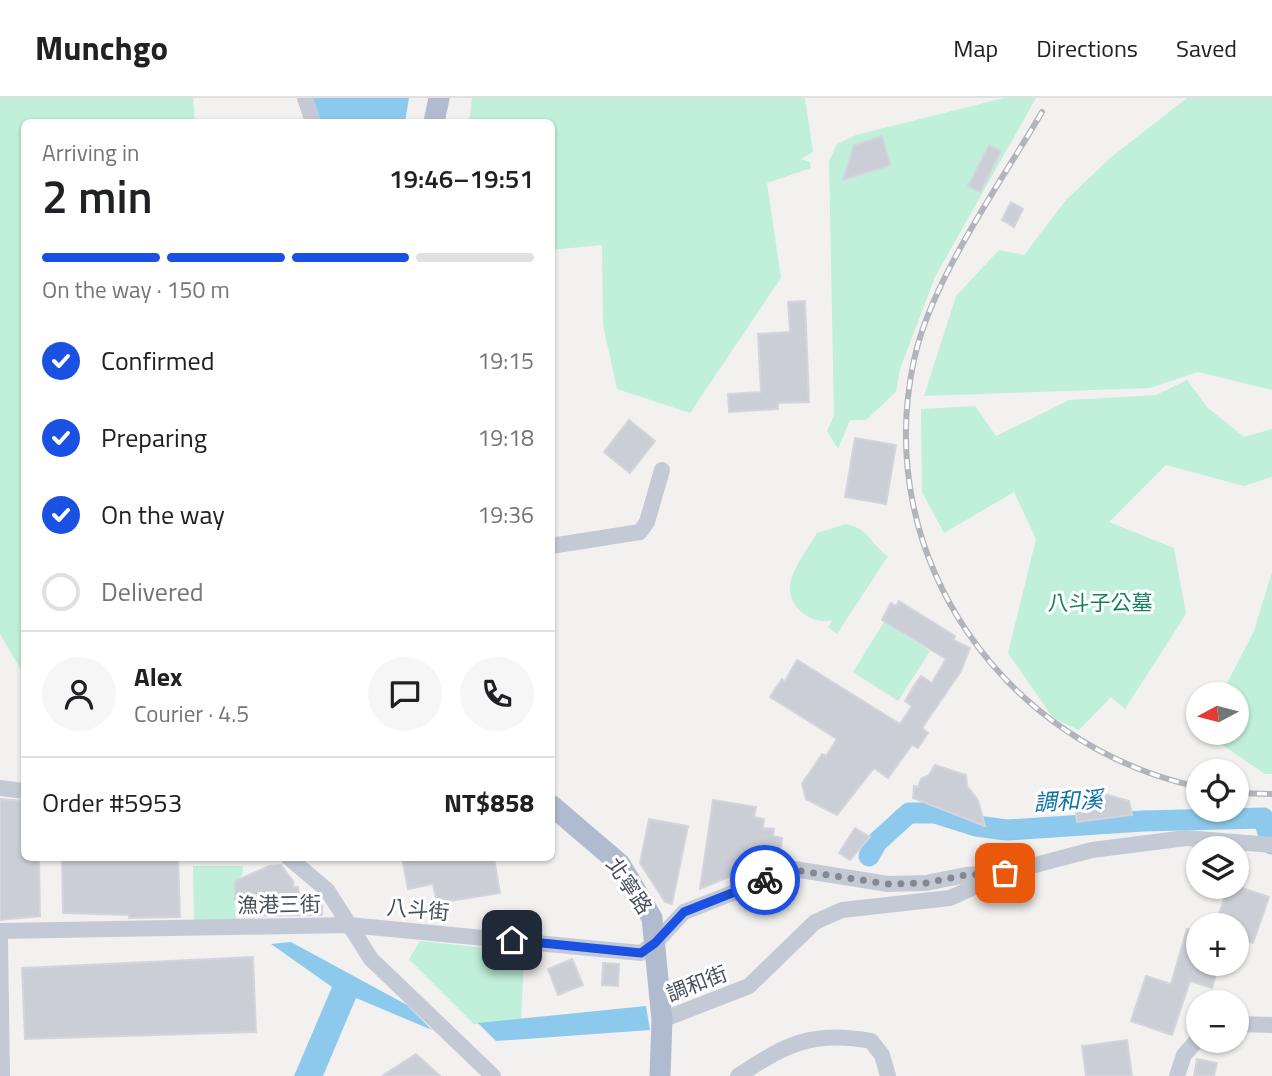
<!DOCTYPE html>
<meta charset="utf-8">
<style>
body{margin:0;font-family:"Titillium Web","Noto Sans TC",sans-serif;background:#f6f6f6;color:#202124;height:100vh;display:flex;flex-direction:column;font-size:26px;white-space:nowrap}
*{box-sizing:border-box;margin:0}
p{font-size:23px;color:#757577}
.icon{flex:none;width:38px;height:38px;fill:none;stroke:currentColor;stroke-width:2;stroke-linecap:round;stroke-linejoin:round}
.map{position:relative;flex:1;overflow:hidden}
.panel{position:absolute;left:21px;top:21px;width:534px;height:742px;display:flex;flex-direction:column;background:#fff;border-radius:10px;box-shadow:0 2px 5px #0004}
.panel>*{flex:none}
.needle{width:46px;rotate:263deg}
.tools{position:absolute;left:1186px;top:584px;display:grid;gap:14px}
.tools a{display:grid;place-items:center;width:63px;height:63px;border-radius:50%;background:#fff;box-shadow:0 2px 5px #0004;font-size:35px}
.pin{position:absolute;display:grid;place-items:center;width:60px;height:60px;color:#fff;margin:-30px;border-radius:14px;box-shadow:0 4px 10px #0006}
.courier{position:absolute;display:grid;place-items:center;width:70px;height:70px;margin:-35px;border:5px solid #1a51e3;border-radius:50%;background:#fff;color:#222;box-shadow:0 2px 9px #0007}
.head em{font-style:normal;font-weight:600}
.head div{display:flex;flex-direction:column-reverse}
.head{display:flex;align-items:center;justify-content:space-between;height:119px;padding:0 21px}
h1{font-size:46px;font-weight:600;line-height:52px}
.bar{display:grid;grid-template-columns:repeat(4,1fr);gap:10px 7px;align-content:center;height:84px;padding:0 21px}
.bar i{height:9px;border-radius:5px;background:#e0e0e0}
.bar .active{background:#1a51e3}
.bar p{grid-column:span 4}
.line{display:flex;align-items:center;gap:18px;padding:0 21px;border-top:2px solid #e0e0e0}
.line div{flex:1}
.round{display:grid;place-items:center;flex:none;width:74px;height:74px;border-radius:37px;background:#f6f6f6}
ol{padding:0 21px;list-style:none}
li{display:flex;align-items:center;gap:21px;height:77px}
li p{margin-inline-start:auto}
li .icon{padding:7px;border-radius:50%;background:#1a51e3;color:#fff;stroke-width:4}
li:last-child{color:#757577}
li i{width:38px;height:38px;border:4px solid #e0e0e0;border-radius:50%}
header{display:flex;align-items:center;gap:42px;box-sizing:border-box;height:98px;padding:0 35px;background:#fff;border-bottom:2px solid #e0e0e0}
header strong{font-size:33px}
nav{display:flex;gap:38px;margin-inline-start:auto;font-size:24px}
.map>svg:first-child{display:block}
.green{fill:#c0efda}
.water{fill:#8dc9ec}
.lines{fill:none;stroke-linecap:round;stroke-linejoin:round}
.river{stroke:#8dc9ec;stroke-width:21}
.building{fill:#ccced6;stroke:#d4d5dc;stroke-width:2}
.minor{stroke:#c4cad5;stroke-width:16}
.major{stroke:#b0bbcf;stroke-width:21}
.rail-casing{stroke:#b2b4bb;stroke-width:6}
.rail{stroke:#fff;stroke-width:3.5;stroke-dasharray:10;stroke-linecap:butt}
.done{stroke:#848891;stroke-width:7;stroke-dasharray:0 12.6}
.route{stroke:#1a51e3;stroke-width:9}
.labels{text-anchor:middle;stroke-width:6;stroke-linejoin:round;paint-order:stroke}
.park-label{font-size:21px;fill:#18805d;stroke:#fff}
.street-label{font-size:21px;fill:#48505e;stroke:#fff}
.water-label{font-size:23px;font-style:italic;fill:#0d71ac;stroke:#fff}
</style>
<header>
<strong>Munchgo</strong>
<nav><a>Map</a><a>Directions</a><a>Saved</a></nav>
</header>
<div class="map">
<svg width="1272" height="978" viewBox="0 0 1272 978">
<rect width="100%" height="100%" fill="#f3f1f0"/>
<g class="green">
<polygon points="0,0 193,0 195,24 24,24 24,577 0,536"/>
<polygon points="472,0 805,0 813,54 801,61 810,64 811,70 767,85 781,180 690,315 617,291 603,227 602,147 551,152 551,24 469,24"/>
<polygon points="1004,0 1036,0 935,179 900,271 896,294 866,322 850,322 838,351 827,333 834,318 829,63 837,46 856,37"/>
<polygon points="1187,0 1272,0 1272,292 1198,274 1150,290 924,298 956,198 999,152 1024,157 1065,103 1110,60"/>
<polygon points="1187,282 1207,309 1244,339 1272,331 1272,379 1244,388 1166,367 1109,424 1174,450 1186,516 1125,611 1111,599 1079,632 1053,620 1008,555 1036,441 1014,394 944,435 922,394 921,311 975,308 996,338 1069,302 1156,297"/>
<path d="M846 426C872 432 869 446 888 458L837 536 828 529 833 522C809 528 782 505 792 479 797 464 809 449 817 435Z"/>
<polygon points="1272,474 1272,676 1265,676 1205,635 1237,635 1237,597 1221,597 1254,533"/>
<polygon points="884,524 930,553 898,603 853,574"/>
<polygon points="193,768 243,768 242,778 234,783 236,822 194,823"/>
<polygon points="420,843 524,854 521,926 474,926 409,861"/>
</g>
<g class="water">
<polygon points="313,0 409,0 405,24 321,24"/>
<polygon points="291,844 407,907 432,932 356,900 323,978 294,978 332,889 271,846"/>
<polygon points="646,908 650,932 496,943 478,925"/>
</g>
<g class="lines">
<polyline class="river" points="869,758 877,744 909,715 935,715 976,728 1007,732 1143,723 1263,720 1272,746"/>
</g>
<g class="building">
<polygon points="882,38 890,67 843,82 854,47"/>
<polygon points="989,47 1001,53 980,94 968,88"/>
<polygon points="1011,104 1023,111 1014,129 1002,122"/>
<polygon points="805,203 809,304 778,305 778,311 729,314 728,296 761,294 758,236 790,234 788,204"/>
<polygon points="629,322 655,343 630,375 604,354"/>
<polygon points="855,340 896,347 886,406 845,399"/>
<polygon points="899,503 955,538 953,542 970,550 961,573 922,630 928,635 918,650 912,647 888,680 874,670 837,717 806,701 802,686 822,656 826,658 837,641 770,599 782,581 785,583 797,562 900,626 912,608 905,603 915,586 921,578 932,585 946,561 882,522 891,505 896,508"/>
<polygon points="935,667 966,677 967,688 978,702 985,728 913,700 914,688 918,689 921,681 929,677"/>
<polygon points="1098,694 1129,703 1132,717 1077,724 1074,697"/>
<polygon points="0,701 24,703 24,760 39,760 40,818 0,822"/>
<polygon points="713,702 756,709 754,719 764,721 763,730 774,731 773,738 782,740 780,758 700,791"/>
<polygon points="649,721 688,728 672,806 665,804 640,765"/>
<polygon points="855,730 870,739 850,762 839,755"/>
<polygon points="62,760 178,760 180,819 129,820 129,817 63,815"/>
<polygon points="402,760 494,760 500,795 437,805 433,786 408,791"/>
<polygon points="281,767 293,783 294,789 298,789 299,797 310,796 322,808 322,817 240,818 240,802 235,802 235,783 269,768"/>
<polygon points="1228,789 1239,789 1269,799 1253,845 1237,839 1237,828 1215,828"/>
<polygon points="1187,831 1199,834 1199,866 1219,866 1212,890 1190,883 1172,937 1131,923 1146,878 1171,886"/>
<polygon points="253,859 256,934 25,941 22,870"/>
<polygon points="572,861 583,887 558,897 548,871"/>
<polygon points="603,865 619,866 618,888 602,887"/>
<polygon points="1127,942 1132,978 1086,978 1082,948"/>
<polygon points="416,956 440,978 382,978"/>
<polygon points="1197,961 1217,965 1214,978 1194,978"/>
</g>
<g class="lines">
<g class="minor">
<polyline points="305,0 313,24"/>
<polyline points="551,448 640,434 647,424 662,372"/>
<polyline points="0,690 24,693"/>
<polyline points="289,760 327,792 371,861 493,978"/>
<polyline points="0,833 349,827 641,855 655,845 684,814 794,771 888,786 926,785 966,777 1005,775"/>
<polyline points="0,841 2,978"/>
<polyline points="662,922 749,888 815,824 842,812 950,800 1005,775 1092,752 1186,740 1272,747"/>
<polyline points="1237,926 1272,927"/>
<path d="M738 978C785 947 811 932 871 943L882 957 888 978"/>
<polyline points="1177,978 1184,957 1199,940"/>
</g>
<g class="major">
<polyline points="434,24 439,0"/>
<polyline points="551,707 620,766 652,820 662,922 660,978"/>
</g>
<g class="rail-casing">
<g id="rail">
<path d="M1042 14C1000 86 931 182 914 262 871 460 1005 648 1199 689"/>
<polyline points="1237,695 1272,696"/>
</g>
</g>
<use href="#rail" class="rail"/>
</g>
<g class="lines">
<polyline class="done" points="765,782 794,772 888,786 926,785 966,777 1005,775"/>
<polyline class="route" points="512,842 641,855 655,845 684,814 765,782"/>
</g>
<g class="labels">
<g class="park-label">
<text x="1100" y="512">八斗子公墓</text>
</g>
<g class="street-label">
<text transform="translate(629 788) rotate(56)" y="7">北寧路</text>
<text transform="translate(279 807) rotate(-1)" y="7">漁港三街</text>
<text transform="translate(418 812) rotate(5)" y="7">八斗街</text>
<text transform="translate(697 886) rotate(-21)" y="7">調和街</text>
</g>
<g class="water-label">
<text transform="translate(1068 703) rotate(-3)" y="8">調和溪</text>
</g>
</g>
</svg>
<div class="tools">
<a><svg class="needle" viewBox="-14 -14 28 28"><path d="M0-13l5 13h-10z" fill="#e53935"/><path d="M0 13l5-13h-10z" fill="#757577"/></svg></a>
<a><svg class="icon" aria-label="locate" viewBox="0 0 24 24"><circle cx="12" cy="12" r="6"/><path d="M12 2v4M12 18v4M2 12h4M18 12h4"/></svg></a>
<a><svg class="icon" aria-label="layers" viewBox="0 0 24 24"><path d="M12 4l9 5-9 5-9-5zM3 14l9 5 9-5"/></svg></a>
<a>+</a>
<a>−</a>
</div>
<div class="pin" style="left:1005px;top:775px;background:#ea580c"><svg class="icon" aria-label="bag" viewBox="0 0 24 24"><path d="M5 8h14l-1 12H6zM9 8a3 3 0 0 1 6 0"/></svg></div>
<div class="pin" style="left:512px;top:842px;background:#1f2937"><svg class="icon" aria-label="home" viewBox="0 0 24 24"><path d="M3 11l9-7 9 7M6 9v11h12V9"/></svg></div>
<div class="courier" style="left:765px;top:782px"><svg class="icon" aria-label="bike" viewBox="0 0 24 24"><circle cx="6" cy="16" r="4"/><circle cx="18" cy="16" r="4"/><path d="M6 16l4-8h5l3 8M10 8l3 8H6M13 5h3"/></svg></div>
<section class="panel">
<div class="head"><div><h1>2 min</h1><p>Arriving in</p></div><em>19:46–19:51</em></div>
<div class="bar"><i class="active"></i><i class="active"></i><i class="active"></i><i></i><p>On the way · 150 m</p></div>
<ol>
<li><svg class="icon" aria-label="check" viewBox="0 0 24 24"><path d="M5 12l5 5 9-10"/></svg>Confirmed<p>19:15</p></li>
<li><svg class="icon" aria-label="check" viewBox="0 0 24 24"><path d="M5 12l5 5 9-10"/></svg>Preparing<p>19:18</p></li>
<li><svg class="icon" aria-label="check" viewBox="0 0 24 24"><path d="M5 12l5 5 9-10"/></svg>On the way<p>19:36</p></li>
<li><i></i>Delivered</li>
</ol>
<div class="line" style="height:126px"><a class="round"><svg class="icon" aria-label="person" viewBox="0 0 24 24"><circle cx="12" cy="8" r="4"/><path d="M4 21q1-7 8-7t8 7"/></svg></a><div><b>Alex</b><p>Courier · 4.5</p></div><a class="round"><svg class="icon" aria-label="chat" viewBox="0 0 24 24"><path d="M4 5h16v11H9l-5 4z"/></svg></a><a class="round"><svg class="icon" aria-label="phone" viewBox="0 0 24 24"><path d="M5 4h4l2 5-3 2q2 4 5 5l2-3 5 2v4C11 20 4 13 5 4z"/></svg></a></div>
<div class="line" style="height:91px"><div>Order #5953</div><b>NT$858</b></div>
</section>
</div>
